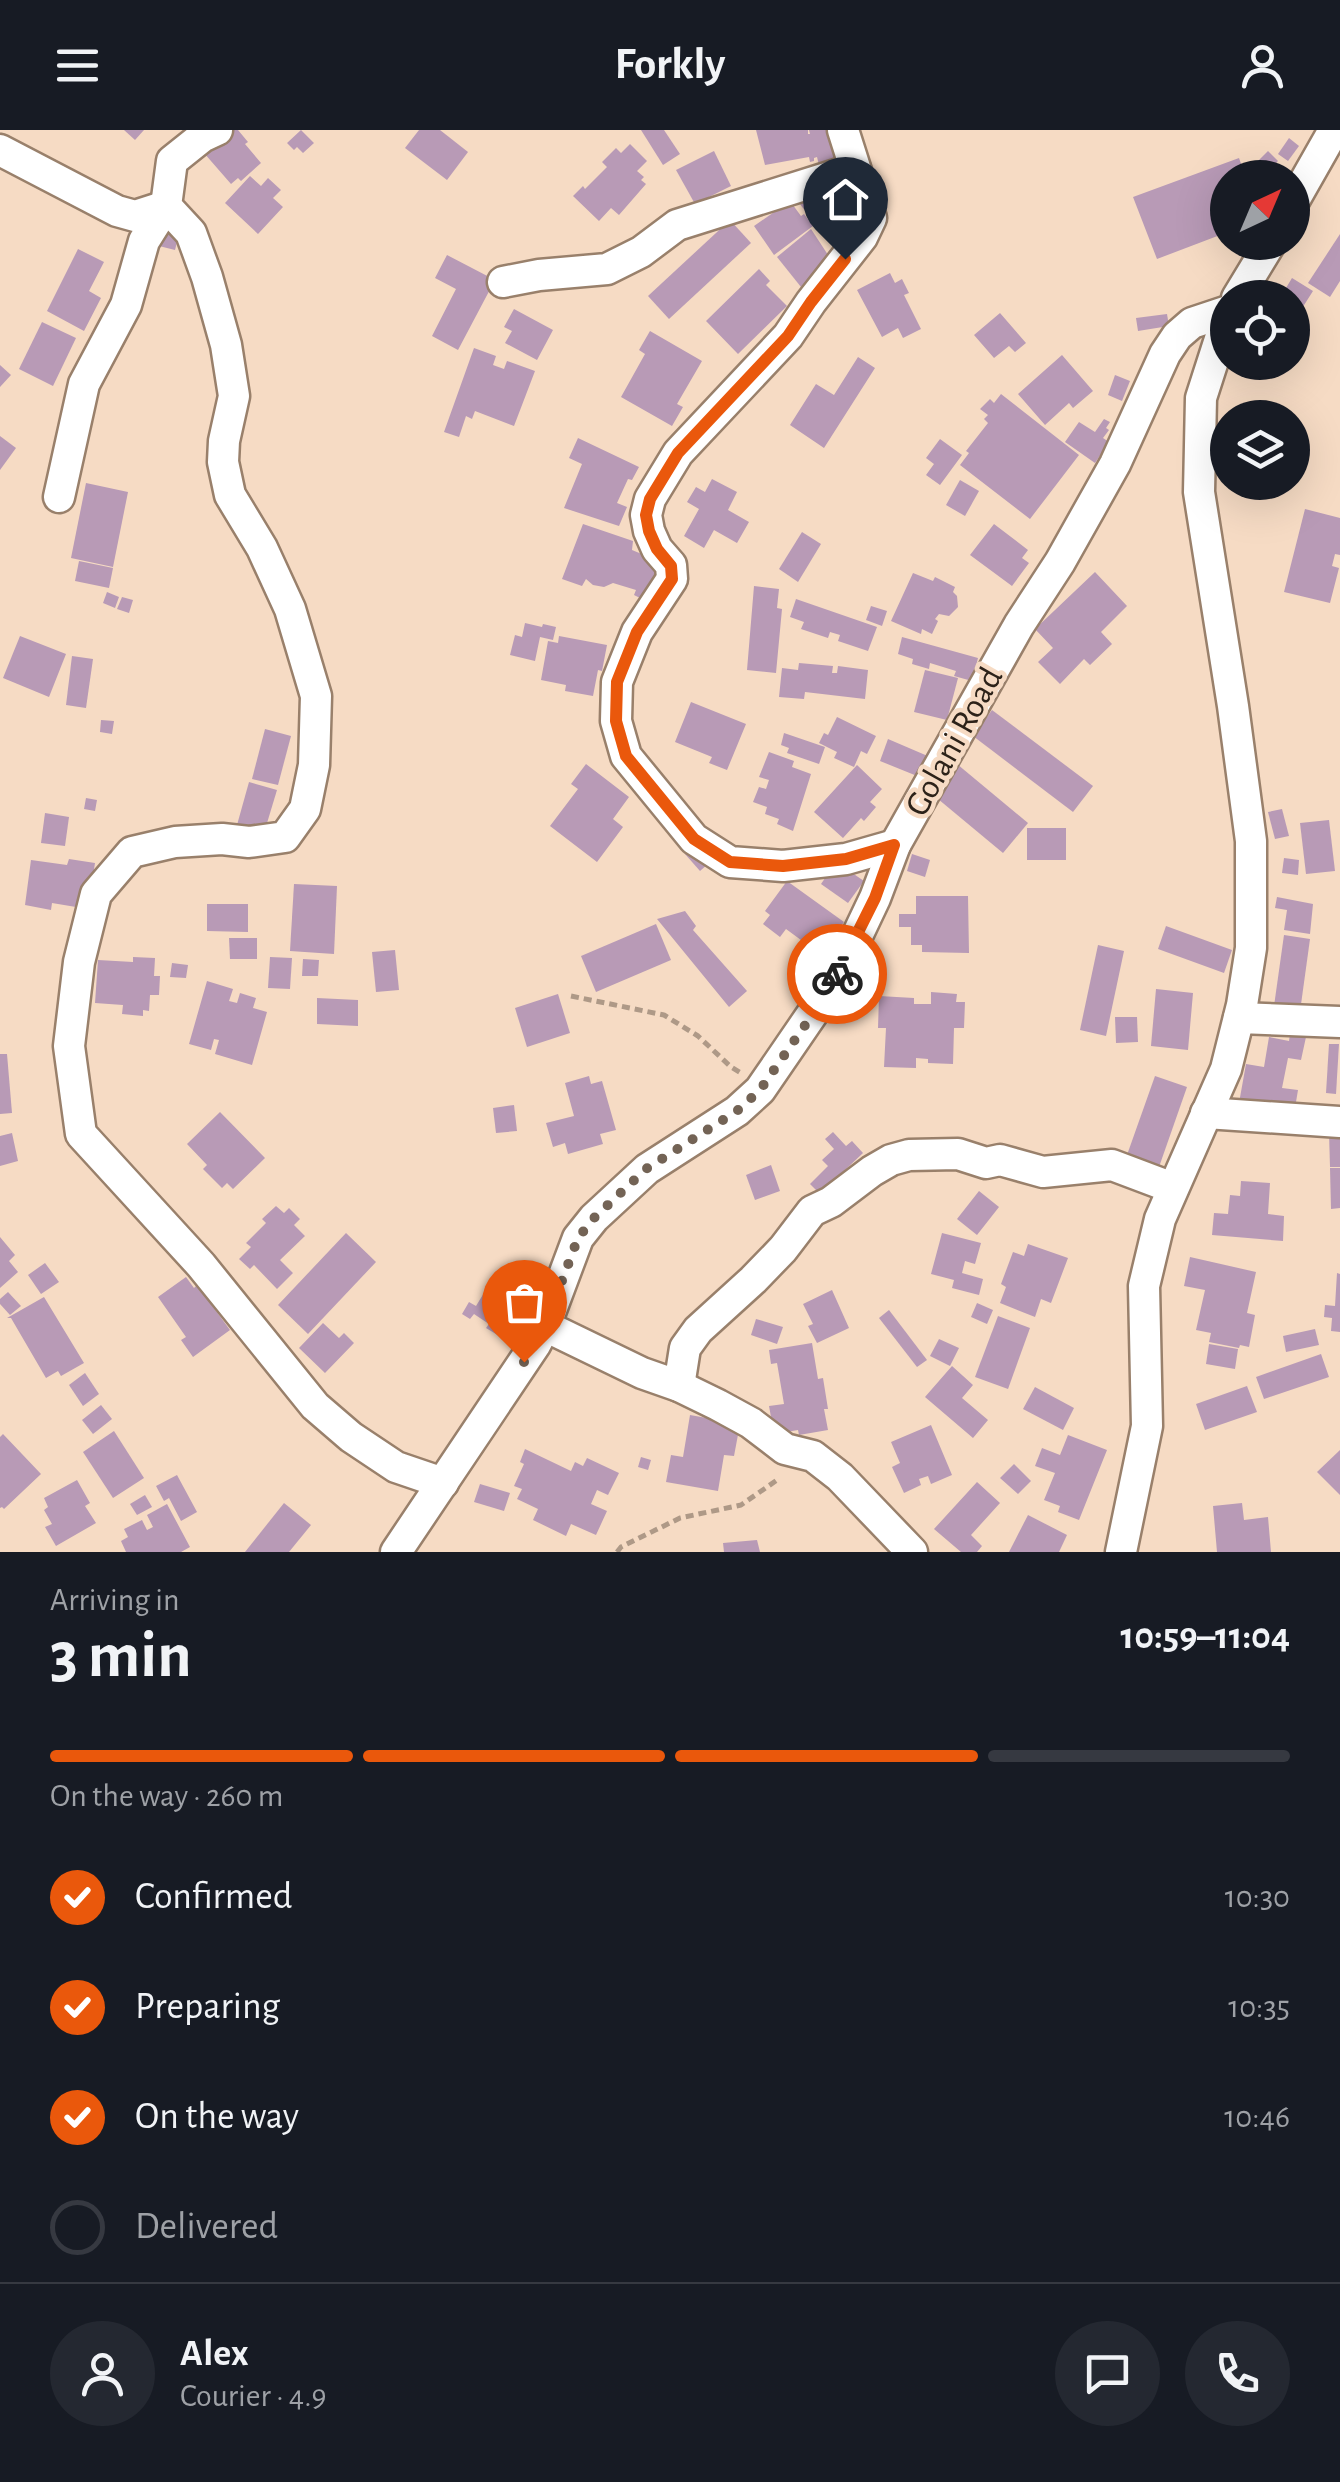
<!DOCTYPE html>
<meta charset="utf-8">
<style>
body{margin:0;font-family:"Alegreya Sans",sans-serif;background:#242831;color:#f1f3f6;height:100vh;display:flex;flex-direction:column;font-size:38px;white-space:nowrap}
*{box-sizing:border-box;margin:0}
p{font-size:32px;color:#9ea1a6}
.icon{flex:none;width:55px;height:55px;fill:none;stroke:currentColor;stroke-width:2;stroke-linecap:round;stroke-linejoin:round}
.map{position:relative;height:1422px;overflow:hidden}
.drawer{display:flex;flex-direction:column;background:#171b24;flex:1}
.drawer>*{flex:none}
.needle{width:65px;rotate:44deg}
.controls{position:absolute;left:1210px;top:30px;display:grid;gap:20px}
.controls a{display:grid;place-items:center;width:100px;height:100px;border-radius:50%;background:#171b24;box-shadow:0 10px 40px #0002;font-size:50px}
.pin{position:absolute;display:grid;place-items:center;width:85px;height:85px;color:#fff;margin:-102px -42px;border-radius:50% 50% 50% 0;rotate:-45deg;box-shadow:0 0 10px #0007}
.pin .icon{rotate:45deg}
.courier{position:absolute;display:grid;place-items:center;width:100px;height:100px;margin:-50px;border:8px solid #ea580c;border-radius:50%;background:#fff;color:#222;box-shadow:0 2px 12px #0007}
.summary em{font-style:normal;font-weight:600}
.summary div{display:flex;flex-direction:column-reverse}
.summary{display:flex;align-items:center;justify-content:space-between;height:170px;padding:0 50px}
h1{font-size:65px;font-weight:600;line-height:75px}
.bar{display:grid;grid-template-columns:repeat(4,1fr);gap:15px 10px;align-content:center;height:120px;padding:0 50px}
.bar i{height:12px;border-radius:8px;background:#363941}
.bar .selected{background:#ea580c}
.bar p{grid-column:span 4}
.line{display:flex;align-items:center;gap:25px;padding:0 50px;border-top:2px solid #363941}
.line div{flex:1}
.round{display:grid;place-items:center;flex:none;width:105px;height:105px;border-radius:52px;background:#242831}
ol{padding:0 50px;list-style:none}
li{display:flex;align-items:center;gap:30px;height:110px}
li p{margin-inline-start:auto}
li .icon{padding:10px;border-radius:50%;background:#ea580c;color:#fff;stroke-width:4}
li:last-child{color:#9ea1a6}
li i{width:55px;height:55px;border:5px solid #363941;border-radius:50%}
header{display:flex;justify-content:space-between;align-items:center;height:130px;padding:0 50px;background:#171b24;font-size:45px;font-weight:600}
.map>svg:first-child{display:block}
.building{fill:#b89ab6}
.lines{fill:none;stroke-linecap:round;stroke-linejoin:round}
.minor-casing{stroke:#99806b;stroke-width:35}
.path{stroke:#ae9987;stroke-width:5;stroke-dasharray:8 5;stroke-linecap:butt}
.minor{stroke:#fff;stroke-width:30}
.done{stroke:#736355;stroke-width:10;stroke-dasharray:0 18}
.route{stroke:#ea580c;stroke-width:12}
.labels{text-anchor:middle;stroke-width:9;stroke-linejoin:round;paint-order:stroke}
.street-label{font-size:35px;fill:#2c2219;stroke:#f6dbc4}
</style>
<header><svg class="icon" aria-label="menu" viewBox="0 0 24 24"><path d="M4 6h16M4 12h16M4 18h16"/></svg>Forkly<svg class="icon" aria-label="person" viewBox="0 0 24 24"><circle cx="12" cy="8" r="4"/><path d="M4 21q1-7 8-7t8 7"/></svg></header>
<div class="map">
<svg width="1340" height="1422" viewBox="0 0 1340 1422">
<rect width="100%" height="100%" fill="#f6dbc4"/>
<g class="building">
<polygon points="124,0 144,0 135,10"/>
<polygon points="231,0 238,0 248,12 245,14 261,33 241,51 238,48 231,54 204,23"/>
<polygon points="301,0 314,13 303,23 297,17 294,20 287,13"/>
<polygon points="419,0 440,0 468,22 447,50 405,18"/>
<polygon points="641,0 664,0 680,24 663,35"/>
<polygon points="756,0 808,0 808,4 810,4 809,0 833,0 841,29 819,35 817,27 814,28 814,31 810,32 809,27 765,35"/>
<polygon points="1289,8 1299,16 1288,31 1278,24"/>
<polygon points="630,14 647,31 637,41 644,47 641,50 646,54 619,85 611,78 599,91 573,66 583,56 585,59 607,37 602,32 616,18 621,23"/>
<polygon points="714,21 731,56 695,74 676,40"/>
<polygon points="1268,21 1278,31 1264,45 1254,35"/>
<polygon points="1239,28 1246,48 1228,48 1228,102 1157,129 1133,67"/>
<polygon points="250,46 261,56 268,48 281,60 273,68 283,77 258,104 225,73"/>
<polygon points="857,47 861,76 826,86 822,73 818,74 814,60"/>
<polygon points="806,70 816,85 811,89 800,74"/>
<polygon points="790,71 801,86 804,84 813,96 774,125 754,96"/>
<polygon points="730,90 751,113 669,189 648,166"/>
<polygon points="160,94 180,100 175,120 155,115"/>
<polygon points="811,99 832,131 801,157 777,127"/>
<polygon points="1340,104 1340,151 1330,167 1308,153"/>
<polygon points="78,119 104,132 89,161 101,168 84,201 47,181"/>
<polygon points="447,125 495,150 458,220 432,206 456,159 435,148"/>
<polygon points="759,139 770,151 766,155 787,176 738,224 706,191"/>
<polygon points="890,143 895,153 902,149 909,163 904,165 921,199 903,208 898,198 882,207 857,160"/>
<polygon points="1292,148 1313,161 1292,194 1292,168 1280,168"/>
<polygon points="514,179 553,200 537,230 505,213 512,201 504,197"/>
<polygon points="1000,183 1026,213 1015,222 1009,216 994,228 974,205"/>
<polygon points="1167,184 1169,196 1138,201 1136,188"/>
<polygon points="42,192 76,208 53,256 19,239"/>
<polygon points="650,201 702,231 677,274 683,277 672,296 621,267 645,224 639,220"/>
<polygon points="474,218 496,226 493,235 504,239 507,231 535,241 514,296 475,281 472,289 466,286 459,307 444,302"/>
<polygon points="1062,225 1093,261 1073,278 1069,273 1045,295 1018,264"/>
<polygon points="858,227 875,238 824,318 790,295 816,254 834,265"/>
<polygon points="0,235 11,245 0,257"/>
<polygon points="1115,245 1130,251 1122,271 1108,265"/>
<polygon points="1001,264 1079,325 1030,389 960,335 969,323 966,321 988,293 984,289 988,285 980,279 990,269 994,273"/>
<polygon points="1104,289 1110,292 1106,298 1109,300 1103,308 1109,312 1095,333 1065,312 1079,292 1095,302"/>
<polygon points="0,306 16,318 0,340"/>
<polygon points="578,308 639,337 632,350 628,349 617,373 627,377 619,396 564,378 582,334 569,328"/>
<polygon points="940,309 962,325 940,355 926,345 934,334 926,328"/>
<polygon points="712,349 737,362 728,380 749,392 737,413 714,400 704,418 684,406 699,379 687,372 696,357 705,362"/>
<polygon points="960,350 979,361 965,386 946,375"/>
<polygon points="86,353 128,362 113,437 71,428"/>
<polygon points="1305,379 1340,388 1340,425 1335,424 1332,436 1339,438 1330,473 1284,462"/>
<polygon points="583,394 633,411 632,420 661,432 644,470 634,465 636,460 613,453 604,457 593,455 586,449 582,456 562,449"/>
<polygon points="994,394 1028,420 1022,428 1029,433 1012,456 970,425"/>
<polygon points="802,402 821,414 798,452 779,439"/>
<polygon points="79,431 113,438 109,458 75,451"/>
<polygon points="1095,442 1127,476 1101,502 1112,514 1090,535 1084,529 1060,554 1038,532 1053,518 1035,499"/>
<polygon points="913,443 933,451 935,447 955,457 953,462 957,466 958,477 949,486 939,484 935,489 938,491 932,504 922,499 921,504 891,491"/>
<polygon points="754,456 779,459 777,478 782,479 776,543 747,540"/>
<polygon points="107,462 119,467 115,478 103,473"/>
<polygon points="122,467 133,470 129,483 117,479"/>
<polygon points="796,469 877,497 868,521 838,511 840,505 830,502 828,508 801,499 804,492 790,487"/>
<polygon points="871,476 887,481 882,496 866,490"/>
<polygon points="525,493 542,497 543,494 556,497 553,510 540,507 535,531 510,525 515,505 522,507"/>
<polygon points="20,506 66,524 49,567 3,548"/>
<polygon points="559,506 607,515 602,541 598,540 593,566 565,561 566,555 541,550 548,511 558,513"/>
<polygon points="902,507 978,528 972,551 954,546 956,541 930,533 929,539 912,534 913,529 898,524"/>
<polygon points="72,526 93,529 86,578 66,575"/>
<polygon points="799,533 833,536 832,543 837,543 838,536 868,540 865,569 805,562 804,569 779,567 782,538 798,540"/>
<polygon points="925,540 958,548 947,590 914,582"/>
<polygon points="691,572 746,594 727,640 709,633 712,627 675,612"/>
<polygon points="992,580 1093,656 1073,682 973,606"/>
<polygon points="837,587 876,606 867,624 861,621 854,637 834,628 837,622 819,613 824,603 828,605"/>
<polygon points="101,590 114,591 112,604 100,602"/>
<polygon points="265,599 291,606 278,655 252,649"/>
<polygon points="784,603 825,617 819,634 787,623 789,618 781,615"/>
<polygon points="888,609 930,627 922,648 880,631"/>
<polygon points="769,622 794,631 792,637 811,644 793,701 777,694 779,689 765,684 767,677 753,672 759,657 766,659 769,650 759,647"/>
<polygon points="586,634 629,667 613,689 623,697 597,732 550,696 578,659 571,654"/>
<polygon points="957,634 1028,693 1003,723 932,664"/>
<polygon points="857,635 882,659 870,672 876,677 864,691 861,688 843,708 814,682"/>
<polygon points="249,652 277,660 264,703 237,695"/>
<polygon points="86,668 97,670 95,681 84,679"/>
<polygon points="1282,679 1289,706 1275,709 1268,682"/>
<polygon points="45,683 69,687 65,716 41,713"/>
<polygon points="1329,690 1335,741 1306,744 1300,693"/>
<rect x="1027" y="698" width="39" height="32"/>
<polygon points="693,717 708,734 700,741 685,724"/>
<polygon points="912,724 930,730 925,747 907,741"/>
<polygon points="1284,728 1299,730 1298,745 1282,743"/>
<polygon points="69,729 95,733 88,779 52,773 51,780 25,775 31,730 67,735"/>
<polygon points="836,732 864,751 848,773 821,754"/>
<polygon points="787,751 844,792 820,824 786,799 780,807 763,794 770,785 765,781"/>
<polygon points="294,754 337,756 334,824 290,821"/>
<polygon points="916,766 968,766 969,823 922,822 922,815 911,815 911,797 899,797 899,784 916,784"/>
<polygon points="1277,767 1313,774 1310,804 1284,800 1287,780 1275,778"/>
<polygon points="207,774 248,774 248,802 207,801"/>
<polygon points="685,781 696,796 693,800 747,861 729,877 657,789"/>
<polygon points="656,794 671,830 596,862 581,826"/>
<polygon points="1166,796 1232,820 1224,843 1158,819"/>
<polygon points="1284,805 1310,809 1299,889 1274,876"/>
<polygon points="229,808 257,808 257,829 230,829"/>
<polygon points="1098,815 1124,821 1106,906 1080,900"/>
<polygon points="395,820 399,860 376,862 372,822"/>
<polygon points="133,827 155,828 154,846 160,846 159,865 150,865 149,881 143,880 143,886 122,884 123,875 95,873 98,830 133,832"/>
<polygon points="270,827 292,828 290,859 268,858"/>
<polygon points="303,829 319,830 318,846 302,846"/>
<polygon points="172,833 188,835 186,848 170,847"/>
<polygon points="207,851 233,859 229,871 237,873 240,863 256,868 253,878 267,882 252,935 215,924 219,910 214,909 211,920 189,914"/>
<polygon points="1156,859 1193,863 1188,920 1151,916"/>
<polygon points="931,862 957,864 956,872 965,872 964,898 954,898 953,934 928,933 928,929 916,928 916,938 884,937 886,898 878,898 879,866 914,868 914,874 931,874"/>
<polygon points="558,864 570,903 527,917 515,878"/>
<polygon points="317,868 358,870 358,896 317,894"/>
<polygon points="1115,887 1137,887 1138,912 1116,913"/>
<polygon points="1290,904 1306,907 1301,930 1288,928 1282,958 1298,960 1295,978 1239,973 1246,934 1264,937 1269,907 1289,911"/>
<polygon points="1329,914 1339,914 1336,964 1326,963"/>
<polygon points="0,924 7,924 12,983 0,984"/>
<polygon points="589,946 591,954 602,951 616,1000 600,1004 603,1014 568,1024 565,1013 553,1017 546,993 574,986 565,953"/>
<polygon points="1155,946 1187,957 1159,1037 1127,1025"/>
<polygon points="514,975 517,1001 496,1003 493,978"/>
<polygon points="220,982 265,1028 233,1059 227,1053 222,1058 203,1039 207,1035 187,1014"/>
<polygon points="833,1002 846,1016 852,1011 863,1023 826,1058 824,1057 818,1062 810,1054 828,1036 822,1030 834,1019 825,1009"/>
<polygon points="1329,1002 1340,1002 1340,1037 1330,1037"/>
<polygon points="12,1003 18,1031 0,1036 0,1006"/>
<polygon points="771,1035 780,1061 755,1070 746,1045"/>
<polygon points="1330,1038 1340,1038 1340,1078 1331,1079"/>
<polygon points="1241,1051 1270,1053 1268,1084 1284,1086 1283,1111 1212,1105 1214,1083 1228,1084 1230,1065 1240,1066"/>
<polygon points="979,1061 999,1077 977,1105 957,1089"/>
<polygon points="276,1076 284,1083 289,1078 300,1089 294,1095 305,1106 280,1130 293,1143 277,1159 254,1135 250,1139 239,1129 251,1117 246,1113 266,1093 262,1089"/>
<polygon points="346,1103 376,1132 308,1204 278,1175"/>
<polygon points="942,1103 981,1113 975,1134 965,1131 962,1143 983,1149 979,1165 952,1158 954,1150 931,1144"/>
<polygon points="0,1107 15,1125 9,1131 18,1142 0,1158"/>
<polygon points="1028,1114 1068,1128 1051,1173 1041,1169 1035,1187 1000,1173 1006,1157 1001,1154 1013,1122 1024,1126"/>
<polygon points="1190,1127 1256,1142 1247,1183 1255,1185 1249,1217 1240,1215 1239,1218 1209,1212 1211,1203 1196,1200 1205,1160 1184,1156"/>
<polygon points="45,1133 59,1152 41,1164 28,1145"/>
<polygon points="1337,1143 1340,1144 1340,1202 1331,1201 1332,1188 1324,1187 1325,1175 1335,1176"/>
<polygon points="186,1147 194,1158 197,1155 230,1200 193,1227 181,1210 186,1207 158,1167"/>
<polygon points="510,1154 536,1169 511,1213 486,1198 489,1194 474,1184 470,1189 462,1184 469,1172 476,1176 487,1158 503,1167"/>
<polygon points="832,1160 849,1198 817,1213 808,1196 813,1194 803,1174"/>
<polygon points="8,1162 21,1176 10,1185 0,1174 0,1169"/>
<polygon points="44,1167 84,1233 61,1246 58,1241 46,1248 11,1188 7,1188"/>
<polygon points="977,1173 993,1180 987,1194 971,1187"/>
<polygon points="889,1180 927,1230 917,1237 879,1188"/>
<polygon points="998,1186 1030,1198 1008,1259 975,1247"/>
<polygon points="756,1189 783,1197 777,1214 751,1205"/>
<polygon points="323,1193 339,1208 344,1203 354,1213 325,1243 299,1218"/>
<polygon points="1315,1199 1319,1215 1286,1222 1283,1206"/>
<polygon points="939,1209 959,1218 950,1236 930,1226"/>
<polygon points="812,1213 818,1249 823,1248 828,1279 824,1279 828,1300 799,1305 798,1300 780,1303 773,1298 769,1276 784,1274 777,1233 771,1234 769,1220"/>
<polygon points="1209,1214 1238,1219 1235,1239 1206,1234"/>
<polygon points="1321,1224 1329,1247 1264,1269 1256,1247"/>
<polygon points="952,1236 973,1255 962,1268 988,1290 973,1308 925,1267"/>
<polygon points="85,1243 99,1264 83,1276 69,1255"/>
<polygon points="1247,1256 1257,1282 1205,1300 1196,1274"/>
<polygon points="1035,1257 1074,1278 1063,1300 1023,1279"/>
<polygon points="101,1275 112,1289 93,1304 82,1290"/>
<polygon points="690,1285 740,1294 734,1326 724,1325 718,1361 666,1352 671,1325 683,1327"/>
<polygon points="931,1295 952,1345 931,1354 928,1346 919,1349 921,1355 904,1363 892,1337 900,1333 891,1312"/>
<polygon points="114,1301 144,1348 113,1368 83,1322"/>
<polygon points="3,1304 41,1344 4,1379 2,1377 0,1378 0,1307"/>
<polygon points="1068,1305 1107,1320 1079,1390 1058,1382 1060,1376 1044,1370 1055,1343 1035,1336 1042,1318 1060,1325"/>
<polygon points="525,1319 571,1341 575,1332 583,1336 587,1328 619,1343 608,1365 597,1360 591,1374 607,1381 596,1405 571,1394 566,1406 533,1390 538,1379 517,1369 522,1359 514,1356 524,1334 520,1332"/>
<polygon points="1340,1320 1340,1365 1317,1342"/>
<polygon points="641,1327 651,1330 648,1340 638,1337"/>
<polygon points="1014,1334 1031,1351 1018,1364 1000,1348"/>
<polygon points="177,1345 197,1382 181,1391 169,1368 164,1371 156,1356"/>
<polygon points="77,1350 90,1373 85,1376 96,1393 56,1416 45,1397 52,1394 44,1380 48,1377 44,1368"/>
<polygon points="977,1352 1000,1373 971,1405 982,1416 977,1422 961,1422 934,1399"/>
<polygon points="480,1354 510,1363 504,1381 474,1372"/>
<polygon points="145,1365 152,1377 137,1385 130,1374"/>
<polygon points="284,1373 311,1395 289,1422 245,1422"/>
<polygon points="1242,1373 1244,1390 1268,1387 1271,1422 1217,1422 1213,1376"/>
<polygon points="167,1374 190,1417 181,1422 126,1422 121,1411 128,1407 124,1399 142,1390 147,1400 153,1397 147,1385"/>
<polygon points="1028,1385 1067,1405 1059,1422 1009,1422"/>
<polygon points="757,1410 760,1422 724,1422 723,1413"/>
</g>
<g class="lines">
<g class="minor-casing">
<g id="minor">
<polyline points="217,0 202,7 172,31 166,76 191,103 207,147 226,215 234,266 224,311 223,332 230,365 262,418 290,479 316,566 314,635 305,679 285,707 249,712 222,709 175,712 132,722 96,764 79,832 69,916 81,1004 201,1135 315,1276 351,1307 396,1337 443,1353"/>
<polyline points="843,0 871,88 862,107 811,172 788,206 678,323 650,369 646,385 649,401 657,419 671,435 672,449 637,502 617,552 616,591 626,626 694,709 730,732 783,736 846,729 895,715"/>
<polyline points="0,20 117,81 135,86 166,76"/>
<polyline points="1292,74 1334,0"/>
<polyline points="503,152 539,145 607,139 641,122 677,95 855,39"/>
<polyline points="1237,168 1271,112"/>
<polyline points="59,367 84,254 126,175 144,111 166,76"/>
<polyline points="1239,888 1340,892"/>
<polyline points="1206,983 1340,992"/>
<polyline points="545,1196 642,1243 679,1256 718,1275 751,1293 785,1319 813,1326 840,1347 912,1422"/>
<polyline points="679,1256 685,1218 698,1200 753,1150 783,1119 812,1081 831,1072 872,1041 891,1030 909,1025 958,1024 986,1033 1000,1030 1043,1042 1112,1035 1173,1058"/>
<polyline points="396,1422 535,1215 545,1196 578,1108 594,1088 647,1039 737,981 760,960 821,871 847,827 875,768 895,715 1019,495 1060,432 1115,334 1165,224 1177,206 1192,193 1228,181"/>
<polyline points="1121,1422 1147,1296 1144,1156 1160,1089 1226,939 1242,875 1251,818 1251,711 1233,576 1199,362 1201,268 1228,184"/>
</g>
</g>
<g class="path">
<polyline points="571,866 664,885 698,906 731,937 741,943"/>
<polyline points="617,1422 621,1417 680,1388 741,1375 780,1348"/>
</g>
<use href="#minor" class="minor"/>
</g>
<g class="lines">
<polyline class="done" points="524,1232 545,1196 578,1108 594,1088 646,1039 737,981 760,960 822,871 837,844"/>
<polyline class="route" points="837,844 875,768 894,715 846,729 783,736 730,732 694,709 626,626 616,591 617,552 637,502 672,449 671,436 657,419 649,401 646,385 650,369 678,323 788,206 811,172 845,129"/>
</g>
<g class="labels">
<g class="street-label">
<text transform="translate(953 611) rotate(-61)" y="12">Golani Road</text>
</g>
</g>
</svg>
<div class="controls">
<a><svg class="needle" viewBox="-14 -14 28 28"><path d="M0-13l5 13h-10z" fill="#e53935"/><path d="M0 13l5-13h-10z" fill="#9ea1a6"/></svg></a>
<a><svg class="icon" aria-label="locate" viewBox="0 0 24 24"><circle cx="12" cy="12" r="6"/><path d="M12 2v4M12 18v4M2 12h4M18 12h4"/></svg></a>
<a><svg class="icon" aria-label="layers" viewBox="0 0 24 24"><path d="M12 4l9 5-9 5-9-5zM3 14l9 5 9-5"/></svg></a>
</div>
<div class="pin" style="left:524px;top:1232px;background:#ea580c"><svg class="icon" aria-label="bag" viewBox="0 0 24 24"><path d="M5 8h14l-1 12H6zM9 8a3 3 0 0 1 6 0"/></svg></div>
<div class="pin" style="left:845px;top:129px;background:#1f2937"><svg class="icon" aria-label="home" viewBox="0 0 24 24"><path d="M3 11l9-7 9 7M6 9v11h12V9"/></svg></div>
<div class="courier" style="left:837px;top:844px"><svg class="icon" aria-label="bike" viewBox="0 0 24 24"><circle cx="6" cy="16" r="4"/><circle cx="18" cy="16" r="4"/><path d="M6 16l4-8h5l3 8M10 8l3 8H6M13 5h3"/></svg></div>
</div>
<section class="drawer">
<div class="summary"><div><h1>3 min</h1><p>Arriving in</p></div><em>10:59–11:04</em></div>
<div class="bar"><i class="selected"></i><i class="selected"></i><i class="selected"></i><i></i><p>On the way · 260 m</p></div>
<ol>
<li><svg class="icon" aria-label="check" viewBox="0 0 24 24"><path d="M5 12l5 5 9-10"/></svg>Confirmed<p>10:30</p></li>
<li><svg class="icon" aria-label="check" viewBox="0 0 24 24"><path d="M5 12l5 5 9-10"/></svg>Preparing<p>10:35</p></li>
<li><svg class="icon" aria-label="check" viewBox="0 0 24 24"><path d="M5 12l5 5 9-10"/></svg>On the way<p>10:46</p></li>
<li><i></i>Delivered</li>
</ol>
<div class="line" style="height:180px"><a class="round"><svg class="icon" aria-label="person" viewBox="0 0 24 24"><circle cx="12" cy="8" r="4"/><path d="M4 21q1-7 8-7t8 7"/></svg></a><div><b>Alex</b><p>Courier · 4.9</p></div><a class="round"><svg class="icon" aria-label="chat" viewBox="0 0 24 24"><path d="M4 5h16v11H9l-5 4z"/></svg></a><a class="round"><svg class="icon" aria-label="phone" viewBox="0 0 24 24"><path d="M5 4h4l2 5-3 2q2 4 5 5l2-3 5 2v4C11 20 4 13 5 4z"/></svg></a></div>
</section>
